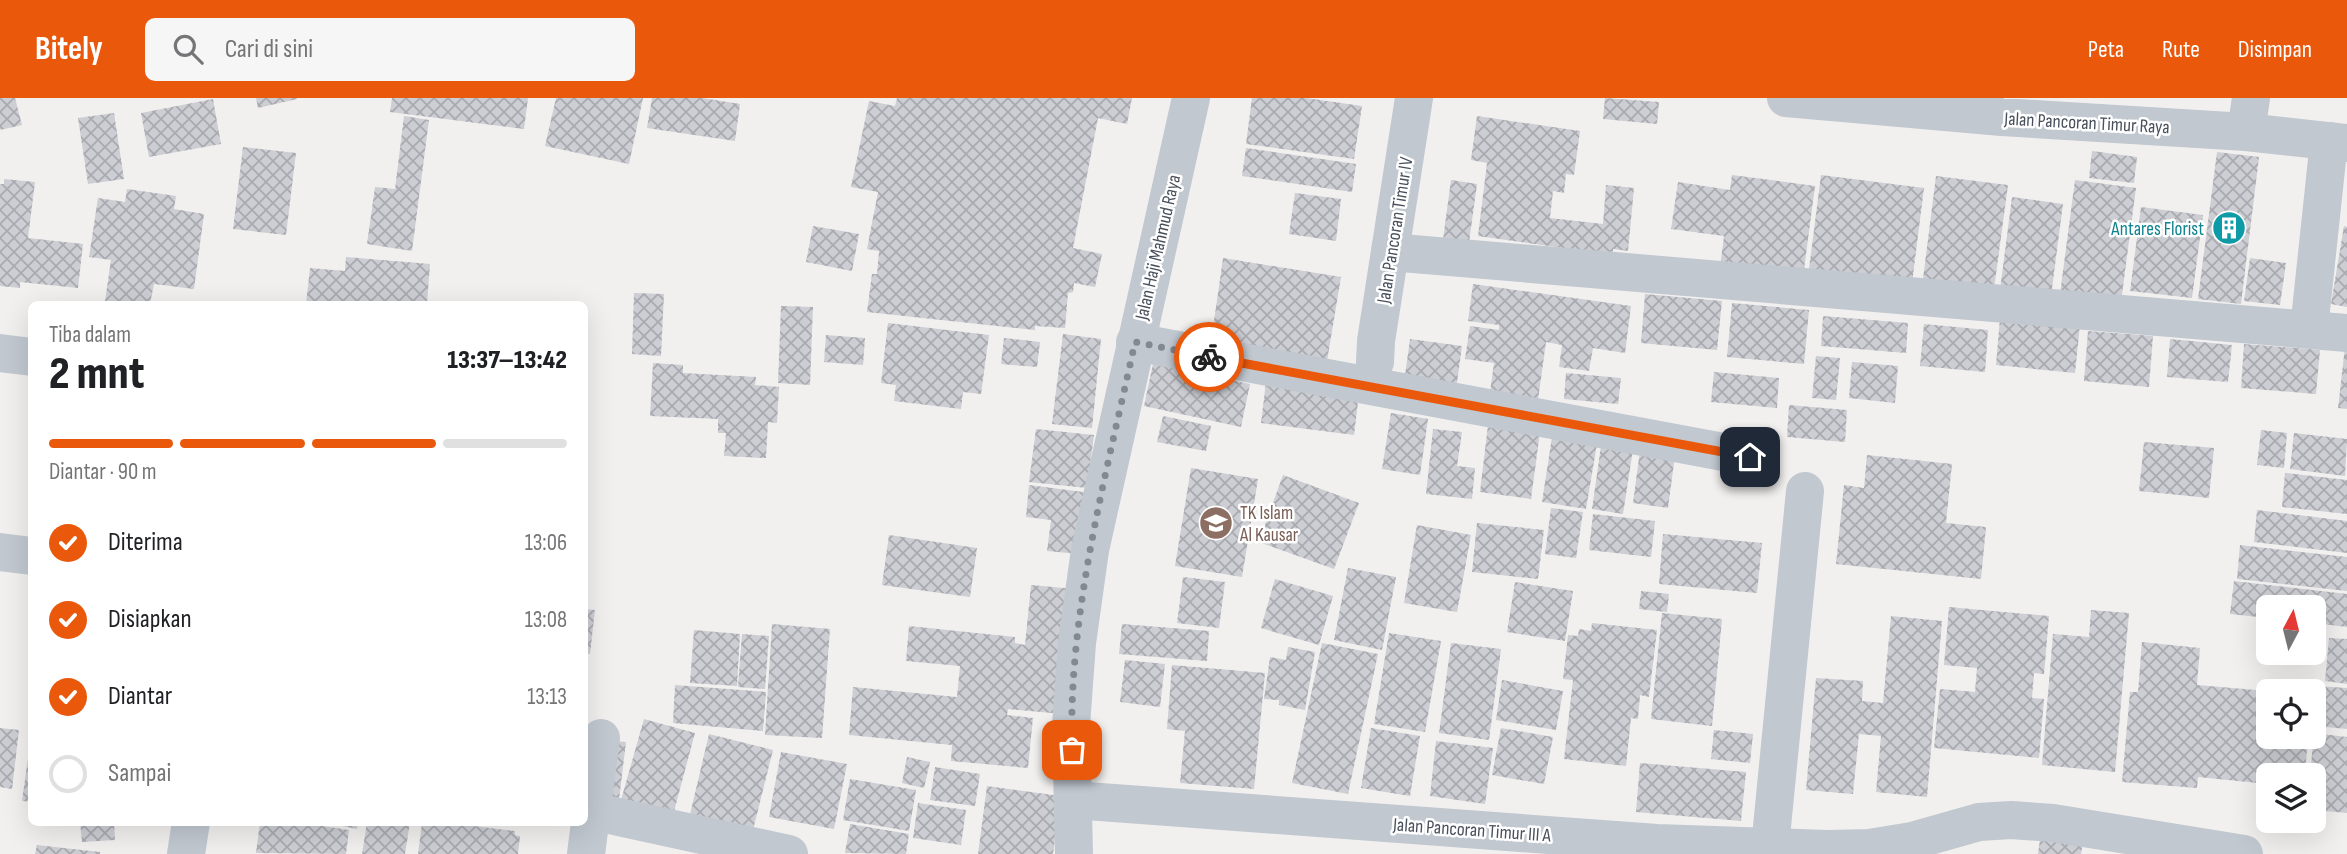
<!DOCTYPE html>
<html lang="id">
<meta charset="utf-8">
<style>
body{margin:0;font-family:"Sofia Sans Condensed",sans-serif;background:#f6f6f6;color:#202124;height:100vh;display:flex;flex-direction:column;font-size:26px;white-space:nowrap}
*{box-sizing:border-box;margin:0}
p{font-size:23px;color:#757577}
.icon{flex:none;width:38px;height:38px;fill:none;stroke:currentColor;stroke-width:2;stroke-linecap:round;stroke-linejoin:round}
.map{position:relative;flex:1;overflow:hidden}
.details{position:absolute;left:28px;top:203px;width:560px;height:525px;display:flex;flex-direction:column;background:#fff;border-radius:10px;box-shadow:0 7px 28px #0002}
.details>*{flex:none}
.needle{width:46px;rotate:7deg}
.controls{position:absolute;left:2256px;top:497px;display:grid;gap:14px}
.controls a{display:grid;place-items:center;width:70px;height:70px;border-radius:10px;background:#fff;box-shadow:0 7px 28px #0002;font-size:35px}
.pin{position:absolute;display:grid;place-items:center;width:60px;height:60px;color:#fff;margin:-30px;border-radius:14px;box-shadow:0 4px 10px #0006}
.courier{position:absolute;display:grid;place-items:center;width:70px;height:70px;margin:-35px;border:5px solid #ea580c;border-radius:50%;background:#fff;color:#222;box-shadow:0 2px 9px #0007}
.head em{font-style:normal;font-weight:800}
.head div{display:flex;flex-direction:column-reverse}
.head{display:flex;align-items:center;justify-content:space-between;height:119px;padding:0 21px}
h1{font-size:46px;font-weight:800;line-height:52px}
.bar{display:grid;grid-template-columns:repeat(4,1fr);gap:10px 7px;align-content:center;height:84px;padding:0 21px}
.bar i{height:9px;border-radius:5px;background:#e0e0e0}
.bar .current{background:#ea580c}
.bar p{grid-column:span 4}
ol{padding:0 21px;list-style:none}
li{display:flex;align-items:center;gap:21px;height:77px}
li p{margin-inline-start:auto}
li .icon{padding:7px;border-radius:50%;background:#ea580c;color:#fff;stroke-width:4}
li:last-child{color:#757577}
li i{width:38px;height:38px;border:4px solid #e0e0e0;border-radius:50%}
header{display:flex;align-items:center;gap:42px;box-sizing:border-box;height:98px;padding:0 35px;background:#ea580c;color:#fff}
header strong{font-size:33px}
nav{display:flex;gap:38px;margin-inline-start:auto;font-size:24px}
.search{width:490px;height:63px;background:#f6f6f6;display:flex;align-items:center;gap:18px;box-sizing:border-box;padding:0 24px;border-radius:10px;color:#757577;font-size:26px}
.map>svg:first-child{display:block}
.building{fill:url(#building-cross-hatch)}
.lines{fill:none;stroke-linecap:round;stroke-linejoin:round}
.minor{stroke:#c1c8d0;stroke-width:38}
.done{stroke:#84888f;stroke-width:7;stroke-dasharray:0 12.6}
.route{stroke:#ea580c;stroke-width:9}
.labels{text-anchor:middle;stroke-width:5;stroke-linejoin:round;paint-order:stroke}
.street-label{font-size:19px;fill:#48505c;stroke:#fff}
.culture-label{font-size:19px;fill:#0d838f;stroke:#fff;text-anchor:end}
.education-label{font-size:19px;fill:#785e54;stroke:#fff;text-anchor:start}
</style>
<header>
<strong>Bitely</strong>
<div class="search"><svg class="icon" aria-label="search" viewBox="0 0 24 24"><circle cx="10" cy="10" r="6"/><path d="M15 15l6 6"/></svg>Cari di sini</div>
<nav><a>Peta</a><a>Rute</a><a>Disimpan</a></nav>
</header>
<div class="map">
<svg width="2347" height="756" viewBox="0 0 2347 756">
<defs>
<pattern id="building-cross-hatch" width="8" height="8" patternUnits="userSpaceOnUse" patternTransform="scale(1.75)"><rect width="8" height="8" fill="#ccced4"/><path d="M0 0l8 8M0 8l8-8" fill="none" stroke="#a8aaaf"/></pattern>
</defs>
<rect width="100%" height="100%" fill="#f2f0ef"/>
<g class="building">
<polygon points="0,0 15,0 22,27 0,32"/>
<polygon points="256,0 297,0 297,1 258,10"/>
<polygon points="392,0 528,0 524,31 390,14"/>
<polygon points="556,0 643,0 629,66 545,48"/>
<polygon points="652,0 702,0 740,6 735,43 647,30"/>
<polygon points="897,0 1132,0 1127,26 1098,20 1073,150 1102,156 1095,189 1074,185 1073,194 1068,195 1065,230 1035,228 1035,232 867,214 872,176 877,176 879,153 867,151 878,94 851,89 869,3 895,8"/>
<polygon points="1252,0 1306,0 1362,8 1354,61 1246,46"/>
<polygon points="1605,0 1659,4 1657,26 1603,21"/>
<polygon points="213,1 221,46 149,59 141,15"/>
<polygon points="114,15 124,81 88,86 78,20"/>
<polygon points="404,18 429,22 412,153 367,146 375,89 395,91"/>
<polygon points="1477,18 1580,33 1574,77 1566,76 1564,95 1553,93 1550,120 1603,126 1606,87 1634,90 1628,153 1613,151 1613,157 1478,138 1487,65 1471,62"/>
<polygon points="243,49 296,55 286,137 233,131"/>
<polygon points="1246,50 1356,66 1352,94 1242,78"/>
<polygon points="2092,53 2137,59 2134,85 2089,80"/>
<polygon points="2217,54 2259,59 2241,206 2198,201"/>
<polygon points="1732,77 1815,88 1803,179 1720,169 1724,138 1671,131 1678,84 1730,92"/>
<polygon points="1821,77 1924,90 1912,185 1809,171"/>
<polygon points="1936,78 2008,87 1994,191 1923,181"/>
<polygon points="4,81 35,84 28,140 83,146 78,190 20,184 20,190 0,188 0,86 4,86"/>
<polygon points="1451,82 1477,86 1468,152 1442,149"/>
<polygon points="2075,82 2136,90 2121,204 2060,196"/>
<polygon points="127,91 176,98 174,111 204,116 194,191 154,186 150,206 105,203 111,162 89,159 98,100 125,104"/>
<polygon points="1295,95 1341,101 1336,143 1289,136"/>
<polygon points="2012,99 2063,106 2051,198 2000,192"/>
<polygon points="2141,109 2203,117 2192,200 2130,193"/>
<polygon points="813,128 859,136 852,173 806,164"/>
<polygon points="2344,128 2347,129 2347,209 2331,206"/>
<polygon points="346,159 430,166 427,206 306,206 310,170 345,173"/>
<polygon points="1223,160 1341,179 1326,269 1210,251"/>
<polygon points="2250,160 2286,165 2280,207 2244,203"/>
<polygon points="1473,186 1631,208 1625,255 1593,250 1589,273 1559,269 1562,247 1546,244 1538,302 1490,294 1494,265 1465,261 1470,228 1499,232 1499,227 1468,223"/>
<polygon points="634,195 664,196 661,258 632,256"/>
<polygon points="1645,196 1722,203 1717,252 1641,245"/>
<polygon points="1732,205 1809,212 1804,266 1727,259"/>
<polygon points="781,208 813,209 810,287 778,285"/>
<polygon points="1823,218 1908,225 1906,255 1821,248"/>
<polygon points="2000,220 2080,227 2075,275 1996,267"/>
<polygon points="888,225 989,237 981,296 963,294 961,311 894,303 896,287 881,285"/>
<polygon points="1924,226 1988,232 1985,274 1920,268"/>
<polygon points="2088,233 2153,238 2149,289 2084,283"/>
<polygon points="1063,236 1101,241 1092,330 1052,326"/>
<polygon points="826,237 865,240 863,267 824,264"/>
<polygon points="1004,240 1040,244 1037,269 1001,266"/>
<polygon points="1410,241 1462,248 1455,299 1403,292"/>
<polygon points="2170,241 2232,247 2228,284 2167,279"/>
<polygon points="2244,246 2320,252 2316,296 2241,290"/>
<polygon points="2345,249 2347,249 2347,311 2338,310"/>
<polygon points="1816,258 1840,260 1836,302 1812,300"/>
<polygon points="1852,264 1898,268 1895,305 1849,300"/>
<polygon points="653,265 683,267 683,275 756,279 755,287 779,289 777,325 768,324 766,360 724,358 726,335 718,335 718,321 650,318"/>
<polygon points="1153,266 1250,286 1241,329 1144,308"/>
<polygon points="1714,274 1779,280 1777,310 1711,304"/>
<polygon points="1566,275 1621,280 1618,306 1564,301"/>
<polygon points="1266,284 1359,296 1354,337 1261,325"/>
<polygon points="1789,307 1847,312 1845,344 1787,339"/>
<polygon points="1391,315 1428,321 1420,377 1382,371"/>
<polygon points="1163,318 1211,328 1206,353 1157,344"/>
<polygon points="1488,327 1540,334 1531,401 1480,394"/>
<polygon points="1036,331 1094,337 1087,390 1029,384"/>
<polygon points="1433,331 1462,334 1457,368 1475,370 1472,401 1426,396"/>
<polygon points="2261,332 2287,335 2284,370 2257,367"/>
<polygon points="2294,335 2347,341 2345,378 2290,371"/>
<polygon points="1552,339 1597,346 1586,411 1542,404"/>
<polygon points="1602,341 1634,345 1623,416 1592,411"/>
<polygon points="2144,344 2214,350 2209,400 2139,393"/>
<polygon points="1641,345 1676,350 1668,410 1633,405"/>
<polygon points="1867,357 1952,366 1946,425 1986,429 1981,481 1836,466 1844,387 1864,390"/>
<polygon points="1191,370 1258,381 1242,479 1175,468"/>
<polygon points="2285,375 2347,382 2347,416 2282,409"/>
<polygon points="1283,377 1359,405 1334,471 1259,444"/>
<polygon points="1029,387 1091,395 1078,456 1047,453 1051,422 1026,419"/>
<polygon points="1551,410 1583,414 1576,460 1545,456"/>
<polygon points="2257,412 2347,423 2347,455 2254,444"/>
<polygon points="1593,416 1655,423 1651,459 1589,452"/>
<polygon points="1477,425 1544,432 1538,481 1472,474"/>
<polygon points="1417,427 1471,437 1457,514 1404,505"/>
<polygon points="1663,436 1762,445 1757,495 1659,486"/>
<polygon points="889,437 977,450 970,499 882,487"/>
<polygon points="2240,447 2347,459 2347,493 2237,481"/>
<polygon points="1348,470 1396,479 1382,552 1334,542"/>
<polygon points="1183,479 1225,484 1219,530 1177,525"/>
<polygon points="1275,481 1333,498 1319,547 1261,530"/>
<polygon points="2234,483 2347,496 2347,529 2314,525 2314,509 2268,509 2268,520 2230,516"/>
<polygon points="1515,484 1573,493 1565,543 1507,534"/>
<polygon points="1031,487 1075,491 1063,616 1008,611 1007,617 1033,620 1028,670 951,663 952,647 849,637 853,589 957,599 960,568 906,563 909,528 1015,539 1015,545 1025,547"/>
<polygon points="1641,493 1669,496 1667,514 1639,511"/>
<polygon points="1949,509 2049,518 2044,576 2034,575 2032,600 2044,601 2039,660 1934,650 1940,591 1975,594 1977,570 1944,567"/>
<polygon points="584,511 595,512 590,556 584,555"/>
<polygon points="2091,512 2129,515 2115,674 2042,667 2053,536 2089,539"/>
<polygon points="1662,515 1722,521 1712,628 1651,621"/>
<polygon points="1891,518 1942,523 1927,699 1876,694 1881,638 1859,636 1853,696 1806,692 1816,580 1863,583 1862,603 1883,605"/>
<polygon points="1592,525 1657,532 1649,599 1640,597 1638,621 1631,620 1626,668 1564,661 1573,582 1563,581 1568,537 1578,538 1579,531 1591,533"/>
<polygon points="772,526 830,531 822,640 765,637"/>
<polygon points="1122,526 1209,533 1207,563 1119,556"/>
<polygon points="694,532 740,536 737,588 690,585"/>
<polygon points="1389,535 1441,543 1425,634 1374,626"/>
<polygon points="742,536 769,538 765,591 738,589"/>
<polygon points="2329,540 2347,541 2347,586 2325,583"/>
<polygon points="2142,544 2200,550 2197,587 2268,593 2268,639 2308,639 2305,677 2268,677 2268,686 2198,679 2197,690 2122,684 2130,594 2138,594"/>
<polygon points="1322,545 1378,556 1348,696 1292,685"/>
<polygon points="1451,545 1501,551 1489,642 1439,635"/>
<polygon points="1288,549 1315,554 1305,612 1279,607 1279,602 1264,601 1270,559 1286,562"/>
<polygon points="1125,562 1165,566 1160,609 1120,604"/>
<polygon points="1172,567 1265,575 1254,691 1180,685 1185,633 1167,631"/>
<polygon points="1502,582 1563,593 1556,632 1496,622"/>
<polygon points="675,587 766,594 763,633 673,625"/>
<polygon points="2316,588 2347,590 2347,631 2314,628"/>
<polygon points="644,621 695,635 673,717 621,702"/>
<polygon points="0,630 19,632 12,691 0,689"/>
<polygon points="1371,630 1420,638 1410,698 1361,690"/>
<polygon points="1501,630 1553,639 1544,686 1492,677"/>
<polygon points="1714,632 1753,636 1750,665 1711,661"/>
<polygon points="2314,635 2347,639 2347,715 2314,712 2314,677 2310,677"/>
<polygon points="709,636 773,652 751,740 688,725"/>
<polygon points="605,642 626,644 619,702 597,699"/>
<polygon points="1436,643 1493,650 1485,706 1430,698"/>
<polygon points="30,646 32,646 32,704 22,703"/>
<polygon points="781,654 847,666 834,731 769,719"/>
<polygon points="907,659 930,664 924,690 902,685"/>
<polygon points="1640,665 1746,674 1741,723 1636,714"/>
<polygon points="935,669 980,676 975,708 930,702"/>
<polygon points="850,681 916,692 909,733 843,722"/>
<polygon points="987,688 1061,698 1053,756 978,756"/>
<polygon points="918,705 966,712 961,747 913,740"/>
<polygon points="80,724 114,724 115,742 82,744"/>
<polygon points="260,724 296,724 349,732 346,756 256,755"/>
<polygon points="323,724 358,724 357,731"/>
<polygon points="367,724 410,724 405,756 362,756"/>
<polygon points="442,724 515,733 515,737 520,738 518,756 418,756 422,725"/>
<polygon points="850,726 909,736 906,756 845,755"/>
<polygon points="2041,733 2084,739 2081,756 2038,756"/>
<polygon points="37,747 100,754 100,756 35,756"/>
</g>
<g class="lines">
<g class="minor">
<polyline points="1786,0 2002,19 2246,34 2347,45"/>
<polyline points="2246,34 2251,0"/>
<polyline points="1390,154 2347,235"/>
<polyline points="2309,231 2329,43"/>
<polyline points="1135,244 1750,359"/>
<polyline points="0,255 32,259"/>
<polyline points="1375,264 1376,243 1414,0"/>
<polyline points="0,454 32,458"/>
<polyline points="1073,702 1657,745 1828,751 1869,750 1912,743 1979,724 2011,722 2053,725 2244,756"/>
<polyline points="591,713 789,756"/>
<polyline points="1770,749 1805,393"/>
<polyline points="186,756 191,724"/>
<polyline points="586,756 601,640"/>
<polyline points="1074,756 1071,627 1077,545 1090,452 1191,0"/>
</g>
</g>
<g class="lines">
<path class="done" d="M1072 652C1068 514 1106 378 1135 244L1209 259"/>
<polyline class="route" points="1209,259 1750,359"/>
</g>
<defs>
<g id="building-disc" transform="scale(1.75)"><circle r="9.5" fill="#0f9aa8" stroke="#fff"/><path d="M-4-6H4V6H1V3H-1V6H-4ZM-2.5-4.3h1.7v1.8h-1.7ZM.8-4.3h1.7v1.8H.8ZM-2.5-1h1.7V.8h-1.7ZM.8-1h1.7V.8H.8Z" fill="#fff"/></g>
<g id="school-disc" transform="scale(1.75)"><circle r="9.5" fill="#8d6e63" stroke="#fff"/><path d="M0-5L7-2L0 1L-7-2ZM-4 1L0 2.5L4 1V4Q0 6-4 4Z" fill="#fff"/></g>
</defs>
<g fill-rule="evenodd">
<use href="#building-disc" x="2229" y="130"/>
<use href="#school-disc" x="1216" y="425"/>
</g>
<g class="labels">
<g class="street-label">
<text transform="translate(2087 24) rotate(3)" y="7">Jalan Pancoran Timur Raya</text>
<text transform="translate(1394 132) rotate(-81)" y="7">Jalan Pancoran Timur IV</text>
<text transform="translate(1157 149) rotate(-77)" y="7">Jalan Haji Mahmud Raya</text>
<text transform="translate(1472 731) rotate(4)" y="7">Jalan Pancoran Timur III A</text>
</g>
<g class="culture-label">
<text x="2204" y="137">Antares Florist</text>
</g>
<g class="education-label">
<text x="1240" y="421">TK Islam<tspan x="1240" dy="22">Al Kausar</tspan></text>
</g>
</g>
</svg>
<div class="controls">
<a><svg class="needle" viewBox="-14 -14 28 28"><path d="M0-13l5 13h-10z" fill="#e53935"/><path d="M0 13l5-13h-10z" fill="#757577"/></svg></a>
<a><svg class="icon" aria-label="locate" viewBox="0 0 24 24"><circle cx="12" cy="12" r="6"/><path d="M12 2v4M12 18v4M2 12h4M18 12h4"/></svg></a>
<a><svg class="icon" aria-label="layers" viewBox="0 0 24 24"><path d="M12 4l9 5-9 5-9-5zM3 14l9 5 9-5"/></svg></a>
</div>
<div class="pin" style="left:1072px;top:652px;background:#ea580c"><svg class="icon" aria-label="bag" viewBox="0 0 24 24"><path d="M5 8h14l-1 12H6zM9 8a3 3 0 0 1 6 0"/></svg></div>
<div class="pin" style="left:1750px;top:359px;background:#1f2937"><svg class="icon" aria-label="home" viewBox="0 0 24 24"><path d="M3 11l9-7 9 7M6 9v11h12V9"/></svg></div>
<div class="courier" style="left:1209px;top:259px"><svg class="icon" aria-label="bike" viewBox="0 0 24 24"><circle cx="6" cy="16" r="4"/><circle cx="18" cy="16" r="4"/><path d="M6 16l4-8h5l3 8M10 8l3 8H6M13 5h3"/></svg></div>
<section class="details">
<div class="head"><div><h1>2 mnt</h1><p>Tiba dalam</p></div><em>13:37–13:42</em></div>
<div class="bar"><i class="current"></i><i class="current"></i><i class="current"></i><i></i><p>Diantar · 90 m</p></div>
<ol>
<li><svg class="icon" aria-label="check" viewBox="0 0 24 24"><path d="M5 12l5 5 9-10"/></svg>Diterima<p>13:06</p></li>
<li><svg class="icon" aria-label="check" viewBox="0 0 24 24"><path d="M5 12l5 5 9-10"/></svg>Disiapkan<p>13:08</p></li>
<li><svg class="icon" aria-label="check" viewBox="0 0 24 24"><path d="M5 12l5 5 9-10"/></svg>Diantar<p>13:13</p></li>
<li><i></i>Sampai</li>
</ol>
</section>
</div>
